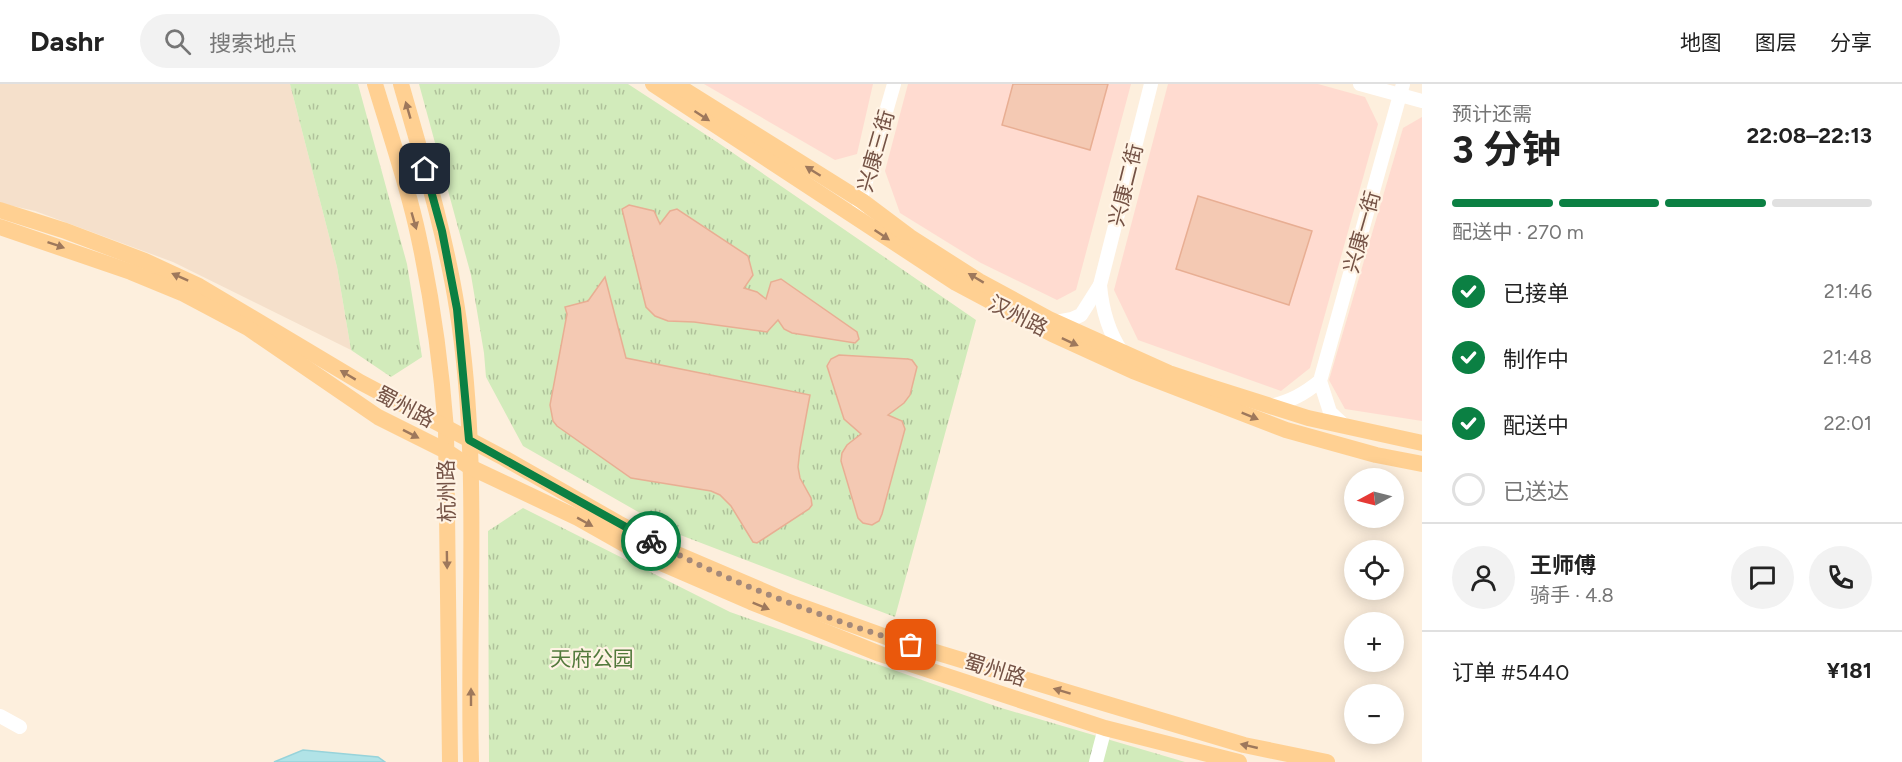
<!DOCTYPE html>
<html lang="zh">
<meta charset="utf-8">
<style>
body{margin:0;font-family:Figtree,"Noto Sans SC",sans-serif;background:#f2f2f2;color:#222;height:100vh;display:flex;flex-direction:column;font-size:22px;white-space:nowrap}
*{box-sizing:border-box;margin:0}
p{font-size:20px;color:#767676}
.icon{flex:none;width:33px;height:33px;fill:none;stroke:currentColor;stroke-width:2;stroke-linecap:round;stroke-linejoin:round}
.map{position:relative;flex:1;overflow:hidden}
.side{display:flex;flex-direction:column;background:#fff;width:480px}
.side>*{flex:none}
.needle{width:39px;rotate:263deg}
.controls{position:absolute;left:1344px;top:384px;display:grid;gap:12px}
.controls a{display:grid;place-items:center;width:60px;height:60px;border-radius:50%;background:#fff;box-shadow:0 3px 15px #0003;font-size:30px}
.pin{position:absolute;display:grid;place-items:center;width:51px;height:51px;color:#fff;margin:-26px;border-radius:12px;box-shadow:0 3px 9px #0006}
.courier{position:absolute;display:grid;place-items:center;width:60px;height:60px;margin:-30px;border:4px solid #0b8043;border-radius:50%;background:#fff;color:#222;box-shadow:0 2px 8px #0007}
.headline em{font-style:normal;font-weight:700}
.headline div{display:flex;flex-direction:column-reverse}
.headline{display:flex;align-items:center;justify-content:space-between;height:102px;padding:0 30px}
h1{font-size:39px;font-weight:700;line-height:45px}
.bar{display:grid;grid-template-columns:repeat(4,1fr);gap:9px 6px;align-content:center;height:72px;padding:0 30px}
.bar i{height:8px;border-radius:4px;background:#e0e0e0}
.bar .active{background:#0b8043}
.bar p{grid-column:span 4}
.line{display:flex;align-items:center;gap:15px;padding:0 30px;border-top:2px solid #e0e0e0}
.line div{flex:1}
.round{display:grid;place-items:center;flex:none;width:63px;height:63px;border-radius:32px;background:#f2f2f2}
ol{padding:0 30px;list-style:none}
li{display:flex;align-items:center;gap:18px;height:66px}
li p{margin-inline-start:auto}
li .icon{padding:6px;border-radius:50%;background:#0b8043;color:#fff;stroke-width:4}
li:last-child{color:#767676}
li i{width:33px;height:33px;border:3px solid #e0e0e0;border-radius:50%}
header{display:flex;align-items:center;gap:36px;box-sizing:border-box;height:84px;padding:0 30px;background:#fff;border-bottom:2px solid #e0e0e0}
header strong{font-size:28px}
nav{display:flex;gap:33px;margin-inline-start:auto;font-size:21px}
.search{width:420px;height:54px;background:#f2f2f2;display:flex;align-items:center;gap:15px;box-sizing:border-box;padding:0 21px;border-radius:33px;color:#767676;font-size:22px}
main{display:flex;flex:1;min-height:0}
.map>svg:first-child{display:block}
.residential{fill:#f5e0cb}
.commercial{fill:#ffdbd0}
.park{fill:url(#park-tufts)}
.water{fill:#b1e3e7;stroke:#97d3da;stroke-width:1.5}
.building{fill:#f4c9b3;stroke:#e8ae93;stroke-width:1.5}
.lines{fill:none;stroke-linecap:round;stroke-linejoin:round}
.minor{stroke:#fff;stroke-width:14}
.major{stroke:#ffd092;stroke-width:16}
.oneway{fill:#9e785c}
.done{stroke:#a4897a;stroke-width:6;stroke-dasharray:0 10.8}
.route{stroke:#0b8043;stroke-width:8}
.labels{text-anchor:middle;stroke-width:4.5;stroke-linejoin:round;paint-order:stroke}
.street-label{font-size:21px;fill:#745245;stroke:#fff3e4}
.park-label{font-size:21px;fill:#537a3c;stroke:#fff3e4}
</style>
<header>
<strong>Dashr</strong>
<div class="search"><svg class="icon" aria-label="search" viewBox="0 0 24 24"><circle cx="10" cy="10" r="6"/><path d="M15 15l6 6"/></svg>搜索地点</div>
<nav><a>地图</a><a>图层</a><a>分享</a></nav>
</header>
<main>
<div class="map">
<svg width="1422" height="678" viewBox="0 0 1422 678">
<defs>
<pattern id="park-tufts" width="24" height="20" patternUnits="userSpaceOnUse" patternTransform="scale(1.5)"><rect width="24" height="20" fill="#d2ebbb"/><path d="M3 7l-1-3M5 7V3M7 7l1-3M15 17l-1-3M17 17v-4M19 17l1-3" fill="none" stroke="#afc19a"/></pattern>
</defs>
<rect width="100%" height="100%" fill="#fdefdd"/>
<polygon class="residential" points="0,0 290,0 337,183 351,266 173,178 35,127 0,119"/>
<g class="commercial">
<polygon points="704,0 873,0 857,70 835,76"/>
<polygon points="908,0 1131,0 1076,206 1057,216 981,179 900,129 885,87"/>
<polygon points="1168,0 1318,0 1365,13 1378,40 1310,284 1281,307 1138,256 1114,206"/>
<polygon points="1422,33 1422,337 1345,325 1329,296 1403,44"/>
</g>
<g class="park">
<polygon points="290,0 358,0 407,180 422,273 391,293 351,266 337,183"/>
<polygon points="419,0 628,0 717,58 976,236 895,533 675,449 523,362 486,293 484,269 471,191"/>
<polygon points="523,424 730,528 998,623 1185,678 489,678 488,447"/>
</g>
<polygon class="water" points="303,666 378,673 385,678 274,678"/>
<g class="building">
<polygon points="1013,0 1108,0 1090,66 1002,41"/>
<polygon points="1198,112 1312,147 1289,221 1176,185"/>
<polygon points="629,121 654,127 660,140 670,127 677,125 748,172 753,191 744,204 757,208 766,215 771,198 781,195 857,248 859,255 855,259 792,249 784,245 778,236 767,248 694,238 668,237 655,232 646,223 644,215 622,125"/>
<polygon points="605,193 626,274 810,311 800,365 798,383 800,394 811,414 812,421 809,425 757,459 753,458 731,422 720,411 711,407 631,394 557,342 553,337 550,321 567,230 565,223 588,217"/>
<polygon points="839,271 908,275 912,276 917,283 910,311 904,319 888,331 902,337 905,345 882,430 879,437 872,441 863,439 858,434 841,377 842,369 847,361 861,350 844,335 827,282 831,275"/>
</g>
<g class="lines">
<g class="minor">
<polyline points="1360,0 1422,17"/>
<polyline points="858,125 894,0"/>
<path d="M1100 201C1102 224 1109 249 1122 268"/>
<polyline points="1056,238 1072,235 1081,231 1100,201 1151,0"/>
<path d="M1271 322C1291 317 1304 310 1320 297"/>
<polyline points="1346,343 1330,328 1320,297 1403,0"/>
<polyline points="0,632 20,643"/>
<polyline points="1096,678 1105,644"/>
</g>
<g class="major">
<path d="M375 0C390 50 407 99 418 150 432 214 441 279 446 345L450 678"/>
<path d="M401 0C422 74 445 148 457 224 481 374 467 527 471 678"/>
<polyline points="653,0 956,199 1052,250 1133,287 1286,346 1376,371 1422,380"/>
<polyline points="675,0 862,117 910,153 979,197 1049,235 1169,289 1211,303 1308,334 1422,359"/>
<polyline points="0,126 63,146 145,177 199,202 360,298 504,374 618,439 670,467 789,518 889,554 1060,606 1244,661 1327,678"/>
<polyline points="0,143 131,188 182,209 248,244 378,333 446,367 470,383 578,434 647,473 751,518 880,570 1105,644 1239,678"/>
</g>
</g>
<defs><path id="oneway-solid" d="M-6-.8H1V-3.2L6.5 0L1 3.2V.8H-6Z" transform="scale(1.5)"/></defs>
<g class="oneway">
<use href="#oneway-solid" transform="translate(408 26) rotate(-106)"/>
<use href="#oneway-solid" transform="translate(702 32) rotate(33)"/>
<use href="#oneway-solid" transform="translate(813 87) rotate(-148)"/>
<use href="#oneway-solid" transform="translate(414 137) rotate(74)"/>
<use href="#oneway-solid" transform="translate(882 151) rotate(34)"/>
<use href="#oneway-solid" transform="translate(56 161) rotate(19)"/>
<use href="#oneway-solid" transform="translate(180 193) rotate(-156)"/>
<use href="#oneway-solid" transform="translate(976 194) rotate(-149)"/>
<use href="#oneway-solid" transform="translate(1070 258) rotate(25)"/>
<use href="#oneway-solid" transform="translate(348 291) rotate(-149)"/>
<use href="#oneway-solid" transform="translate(1250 332) rotate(22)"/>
<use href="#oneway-solid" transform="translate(411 350) rotate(27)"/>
<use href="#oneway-solid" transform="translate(585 438) rotate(29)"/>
<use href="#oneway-solid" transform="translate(447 476) rotate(89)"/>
<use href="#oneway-solid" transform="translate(761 522) rotate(22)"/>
<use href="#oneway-solid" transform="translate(1062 607) rotate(-163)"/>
<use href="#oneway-solid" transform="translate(471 613) rotate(-90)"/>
<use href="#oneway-solid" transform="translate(1249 662) rotate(-167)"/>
</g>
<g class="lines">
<path class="done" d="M651 457C733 500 822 533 911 561"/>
<polyline class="route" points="425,85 442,147 457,225 469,356 651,457"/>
</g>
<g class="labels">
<g class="street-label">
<text transform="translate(876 67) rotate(-74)" y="7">兴康三街</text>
<text transform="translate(1126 101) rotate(-76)" y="7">兴康二街</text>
<text transform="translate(1362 148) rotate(-74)" y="7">兴康一街</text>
<text transform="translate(1018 232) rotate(27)" y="7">汉州路</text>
<text transform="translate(405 323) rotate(28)" y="7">蜀州路</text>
<text transform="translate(447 407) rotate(-91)" y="7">杭州路</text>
<text transform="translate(995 586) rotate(17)" y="7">蜀州路</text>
</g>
<g class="park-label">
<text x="592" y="582">天府公园</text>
</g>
</g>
</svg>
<div class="controls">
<a><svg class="needle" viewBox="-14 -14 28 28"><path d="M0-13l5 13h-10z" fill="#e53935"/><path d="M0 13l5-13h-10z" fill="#767676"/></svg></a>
<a><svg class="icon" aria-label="locate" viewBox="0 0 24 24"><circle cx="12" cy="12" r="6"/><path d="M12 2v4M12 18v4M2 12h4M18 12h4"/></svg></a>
<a>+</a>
<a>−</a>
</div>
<div class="pin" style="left:911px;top:561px;background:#ea580c"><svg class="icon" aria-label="bag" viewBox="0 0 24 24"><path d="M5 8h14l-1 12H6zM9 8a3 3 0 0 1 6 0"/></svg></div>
<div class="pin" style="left:425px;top:85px;background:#1f2937"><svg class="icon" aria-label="home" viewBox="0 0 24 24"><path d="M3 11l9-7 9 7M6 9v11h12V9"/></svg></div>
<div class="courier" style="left:651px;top:457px"><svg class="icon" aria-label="bike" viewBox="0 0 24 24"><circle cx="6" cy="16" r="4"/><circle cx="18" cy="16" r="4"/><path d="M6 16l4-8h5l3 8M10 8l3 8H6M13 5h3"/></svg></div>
</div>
<section class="side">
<div class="headline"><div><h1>3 分钟</h1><p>预计还需</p></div><em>22:08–22:13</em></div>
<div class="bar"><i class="active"></i><i class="active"></i><i class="active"></i><i></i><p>配送中 · 270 m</p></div>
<ol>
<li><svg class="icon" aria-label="check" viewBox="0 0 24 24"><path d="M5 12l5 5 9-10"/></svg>已接单<p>21:46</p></li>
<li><svg class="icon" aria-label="check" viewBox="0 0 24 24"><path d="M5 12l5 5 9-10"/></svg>制作中<p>21:48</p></li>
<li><svg class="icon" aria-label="check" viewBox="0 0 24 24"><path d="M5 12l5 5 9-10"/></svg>配送中<p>22:01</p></li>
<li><i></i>已送达</li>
</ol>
<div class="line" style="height:108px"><a class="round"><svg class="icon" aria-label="person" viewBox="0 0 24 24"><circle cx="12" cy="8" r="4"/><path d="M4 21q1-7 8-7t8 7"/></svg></a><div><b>王师傅</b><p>骑手 · 4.8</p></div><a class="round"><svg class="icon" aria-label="chat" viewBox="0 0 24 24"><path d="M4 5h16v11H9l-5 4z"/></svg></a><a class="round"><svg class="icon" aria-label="phone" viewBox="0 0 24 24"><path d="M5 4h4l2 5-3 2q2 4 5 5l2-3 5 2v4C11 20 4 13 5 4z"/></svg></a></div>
<div class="line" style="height:78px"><div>订单 #5440</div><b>¥181</b></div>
</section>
</main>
